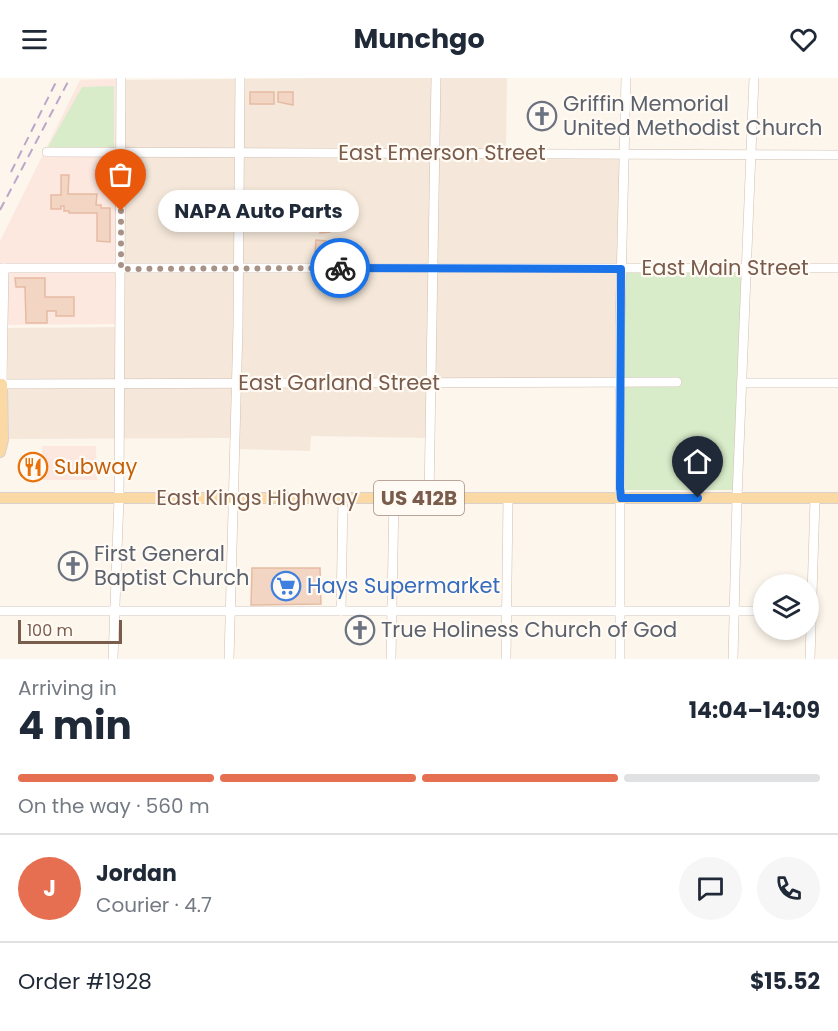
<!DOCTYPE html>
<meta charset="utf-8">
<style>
body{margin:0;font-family:Poppins,sans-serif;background:#f6f6f7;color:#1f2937;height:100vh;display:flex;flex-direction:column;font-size:22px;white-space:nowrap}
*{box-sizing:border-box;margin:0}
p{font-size:20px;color:#747a83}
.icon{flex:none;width:33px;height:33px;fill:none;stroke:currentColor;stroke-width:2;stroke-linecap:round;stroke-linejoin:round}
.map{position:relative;height:581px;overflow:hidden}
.panel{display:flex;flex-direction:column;background:#fff;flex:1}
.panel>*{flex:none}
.controls{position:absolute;left:753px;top:496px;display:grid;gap:12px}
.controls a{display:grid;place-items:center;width:66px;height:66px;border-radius:50%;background:#fff;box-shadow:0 3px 9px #0003;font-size:30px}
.scale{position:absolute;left:18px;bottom:15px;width:104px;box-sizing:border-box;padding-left:6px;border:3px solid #7a5c4d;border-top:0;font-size:16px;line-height:21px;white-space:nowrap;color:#7a5c4d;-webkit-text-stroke:4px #fffaf3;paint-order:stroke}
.pin{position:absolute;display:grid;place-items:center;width:51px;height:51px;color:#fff;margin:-62px -26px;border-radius:50% 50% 50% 0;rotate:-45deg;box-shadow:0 0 6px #0007}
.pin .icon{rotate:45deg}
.courier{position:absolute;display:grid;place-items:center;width:60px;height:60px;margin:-30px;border:4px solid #1a73e8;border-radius:50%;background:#fff;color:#222;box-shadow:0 2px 8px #0007}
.bubble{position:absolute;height:42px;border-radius:21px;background:#fff;box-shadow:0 3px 9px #0003;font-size:20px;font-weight:700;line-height:42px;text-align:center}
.overview em{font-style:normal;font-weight:700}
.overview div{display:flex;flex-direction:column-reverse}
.overview{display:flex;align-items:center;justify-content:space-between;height:102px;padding:0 18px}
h1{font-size:39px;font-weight:700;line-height:45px}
.bar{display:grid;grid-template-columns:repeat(4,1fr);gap:9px 6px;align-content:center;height:72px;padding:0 18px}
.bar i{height:8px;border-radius:4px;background:#e0e1e3}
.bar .on{background:#e76f51}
.bar p{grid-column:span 4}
.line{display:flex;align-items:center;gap:15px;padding:0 18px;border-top:2px solid #e0e1e3}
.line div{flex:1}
.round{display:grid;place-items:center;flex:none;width:63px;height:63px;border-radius:32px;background:#f6f6f7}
header{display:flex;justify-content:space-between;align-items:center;height:78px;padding:0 18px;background:#fff;font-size:27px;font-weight:700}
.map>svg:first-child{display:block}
.residential{fill:#f5e8da}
.commercial{fill:#fde8e0}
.green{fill:#d8ecc9}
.building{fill:#f3d5c3;stroke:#e6bba3;stroke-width:1.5}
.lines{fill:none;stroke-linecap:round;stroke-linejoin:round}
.minor-casing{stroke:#d1beb0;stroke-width:10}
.major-casing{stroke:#dad1cd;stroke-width:12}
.minor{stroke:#fff;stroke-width:9}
.major{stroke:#fbd9a5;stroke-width:10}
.rail{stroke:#b9a8c9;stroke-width:2;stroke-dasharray:9 6;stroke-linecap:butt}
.done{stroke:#a89285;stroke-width:6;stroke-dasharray:0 10.8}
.route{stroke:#1a73e8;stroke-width:8}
.labels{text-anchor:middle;stroke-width:4.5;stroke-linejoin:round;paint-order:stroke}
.shield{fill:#fffaf3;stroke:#a28b7f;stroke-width:1.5}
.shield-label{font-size:20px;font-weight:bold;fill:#7a5c4d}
.worship-label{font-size:21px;fill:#5b616d;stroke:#fffaf3;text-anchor:start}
.street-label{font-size:21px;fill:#7a5c4d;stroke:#fffaf3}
.food-label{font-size:21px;fill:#c56008;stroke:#fffaf3;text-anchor:start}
.shop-label{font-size:21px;fill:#366cbe;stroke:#fffaf3;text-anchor:start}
</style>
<header><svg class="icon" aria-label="menu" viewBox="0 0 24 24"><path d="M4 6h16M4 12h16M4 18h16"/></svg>Munchgo<svg class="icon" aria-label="heart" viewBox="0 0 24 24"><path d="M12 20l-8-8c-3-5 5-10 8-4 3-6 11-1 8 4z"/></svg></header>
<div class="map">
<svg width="838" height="581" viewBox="0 0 838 581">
<rect width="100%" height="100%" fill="#fdf6ec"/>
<polygon class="residential" points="323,0 507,0 506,72 623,78 618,302 430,302 429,360 311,358 310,373 237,371 237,360 7,361 8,250 122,249 123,2"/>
<g class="commercial">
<polygon points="117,1 116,246 2,247 0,303 0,163 80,2"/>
<polygon points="42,368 96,368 97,402 42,402"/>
</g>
<g class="green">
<polygon points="114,8 114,69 48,69 82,9"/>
<polygon points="742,193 735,412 623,412 625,195"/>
</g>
<g class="building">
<rect x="250" y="14" width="24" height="12"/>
<polygon points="278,14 293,14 293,27 278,24"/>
<polygon points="61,97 69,97 68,116 97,116 96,127 101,127 101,130 110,130 110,164 97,163 97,135 69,135 69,133 64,133 64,128 61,128 61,131 51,131 51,117 61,117"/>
<polygon points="320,141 329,141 330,154 320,155"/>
<polygon points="316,162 326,163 325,175 315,175"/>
<polygon points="343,162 343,176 334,176 334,163"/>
<polygon points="15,200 45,200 45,219 74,219 74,238 56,238 56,233 47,233 47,245 26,245 25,209 16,209"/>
<polygon points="25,379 42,380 42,399 24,399"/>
<polygon points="252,490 320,490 321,526 251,527"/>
</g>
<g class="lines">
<g class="minor-casing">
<g id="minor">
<polyline points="47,74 838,77"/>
<polyline points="0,190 838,190"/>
<polyline points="4,190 2,306 677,304"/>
<polyline points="742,305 838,305"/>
<polyline points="429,420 436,0"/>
<polyline points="0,533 764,533"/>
<polyline points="341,533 343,420"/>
<polyline points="113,581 119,420 121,0"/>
<polyline points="229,581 238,248 240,0"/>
<polyline points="391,581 394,420"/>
<polyline points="506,581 508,420"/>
<polyline points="620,581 620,248 626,0"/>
<polyline points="733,581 737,420 754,0"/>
<polyline points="810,581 815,421"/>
</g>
</g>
<g class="major-casing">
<g id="major">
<polyline points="0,306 2,306 3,362 0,374"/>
<polyline points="0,420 838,420"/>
</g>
</g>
<use href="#minor" class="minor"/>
<use href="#major" class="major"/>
<g class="rail">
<polyline points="11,94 58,0"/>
<polyline points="0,132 70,0"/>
</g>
</g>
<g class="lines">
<polyline class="done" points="121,133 121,191 340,190"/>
<polyline class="route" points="340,190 621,191 620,410 621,420 698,420"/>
</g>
<defs>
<g id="church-ring" transform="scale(1.5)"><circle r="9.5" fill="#fffaf3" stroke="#6b7280" stroke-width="1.5"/><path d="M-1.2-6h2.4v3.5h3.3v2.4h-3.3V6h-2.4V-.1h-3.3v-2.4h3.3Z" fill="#6b7280"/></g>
<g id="restaurant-ring" transform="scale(1.5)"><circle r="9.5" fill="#fffaf3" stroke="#e8710a" stroke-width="1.5"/><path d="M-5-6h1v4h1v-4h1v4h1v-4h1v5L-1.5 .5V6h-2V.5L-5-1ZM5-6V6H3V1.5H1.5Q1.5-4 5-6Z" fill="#e8710a"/></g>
<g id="supermarket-ring" transform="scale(1.5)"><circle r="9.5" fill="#fffaf3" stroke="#3f7fe0" stroke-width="1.5"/><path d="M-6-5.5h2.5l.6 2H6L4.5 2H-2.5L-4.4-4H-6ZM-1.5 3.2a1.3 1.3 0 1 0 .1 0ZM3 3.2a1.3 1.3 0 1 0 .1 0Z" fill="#3f7fe0"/></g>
</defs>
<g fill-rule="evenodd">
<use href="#church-ring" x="542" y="38"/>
<use href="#restaurant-ring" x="33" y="389"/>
<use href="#church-ring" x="73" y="488"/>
<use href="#supermarket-ring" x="286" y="508"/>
<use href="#church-ring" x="360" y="552"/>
</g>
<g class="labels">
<rect class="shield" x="374" y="403" width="90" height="34" rx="4.5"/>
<g class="shield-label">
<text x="419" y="427">US 412B</text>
</g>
<g class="worship-label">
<text x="563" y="33">Griffin Memorial<tspan x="563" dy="24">United Methodist Church</tspan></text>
<text x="94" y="483">First General<tspan x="94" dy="24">Baptist Church</tspan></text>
<text x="381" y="559">True Holiness Church of God</text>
</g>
<g class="street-label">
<text x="442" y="82">East Emerson Street</text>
<text x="725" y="197">East Main Street</text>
<text x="339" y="312">East Garland Street</text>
<text x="257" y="427">East Kings Highway</text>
</g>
<g class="food-label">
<text x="54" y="396">Subway</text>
</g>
<g class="shop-label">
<text x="307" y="515">Hays Supermarket</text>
</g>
</g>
</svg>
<div class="controls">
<a><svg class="icon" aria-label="layers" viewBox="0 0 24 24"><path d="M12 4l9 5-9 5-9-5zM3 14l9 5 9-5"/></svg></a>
</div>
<div class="scale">100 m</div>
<div class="pin" style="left:121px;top:133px;background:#ea580c"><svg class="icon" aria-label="bag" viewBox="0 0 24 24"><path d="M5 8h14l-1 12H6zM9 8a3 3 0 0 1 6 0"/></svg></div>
<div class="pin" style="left:698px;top:420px;background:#1f2937"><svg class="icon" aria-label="home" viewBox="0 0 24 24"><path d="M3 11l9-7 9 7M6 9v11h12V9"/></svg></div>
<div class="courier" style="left:340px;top:190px"><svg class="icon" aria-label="bike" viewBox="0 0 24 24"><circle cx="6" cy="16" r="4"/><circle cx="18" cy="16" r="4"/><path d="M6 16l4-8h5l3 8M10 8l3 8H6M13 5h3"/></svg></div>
<div class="bubble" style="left:158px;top:112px;width:201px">NAPA Auto Parts</div>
</div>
<section class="panel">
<div class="overview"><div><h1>4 min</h1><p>Arriving in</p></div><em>14:04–14:09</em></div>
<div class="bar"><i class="on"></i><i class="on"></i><i class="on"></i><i></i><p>On the way · 560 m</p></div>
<div class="line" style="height:108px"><b class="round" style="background:#e76f51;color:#fff">J</b><div><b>Jordan</b><p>Courier · 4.7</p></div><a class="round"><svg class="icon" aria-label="chat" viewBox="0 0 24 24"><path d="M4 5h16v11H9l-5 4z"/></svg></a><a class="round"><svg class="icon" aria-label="phone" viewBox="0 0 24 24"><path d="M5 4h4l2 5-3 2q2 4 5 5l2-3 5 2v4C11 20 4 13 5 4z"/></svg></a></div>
<div class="line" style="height:78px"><div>Order #1928</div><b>$15.52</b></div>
</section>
